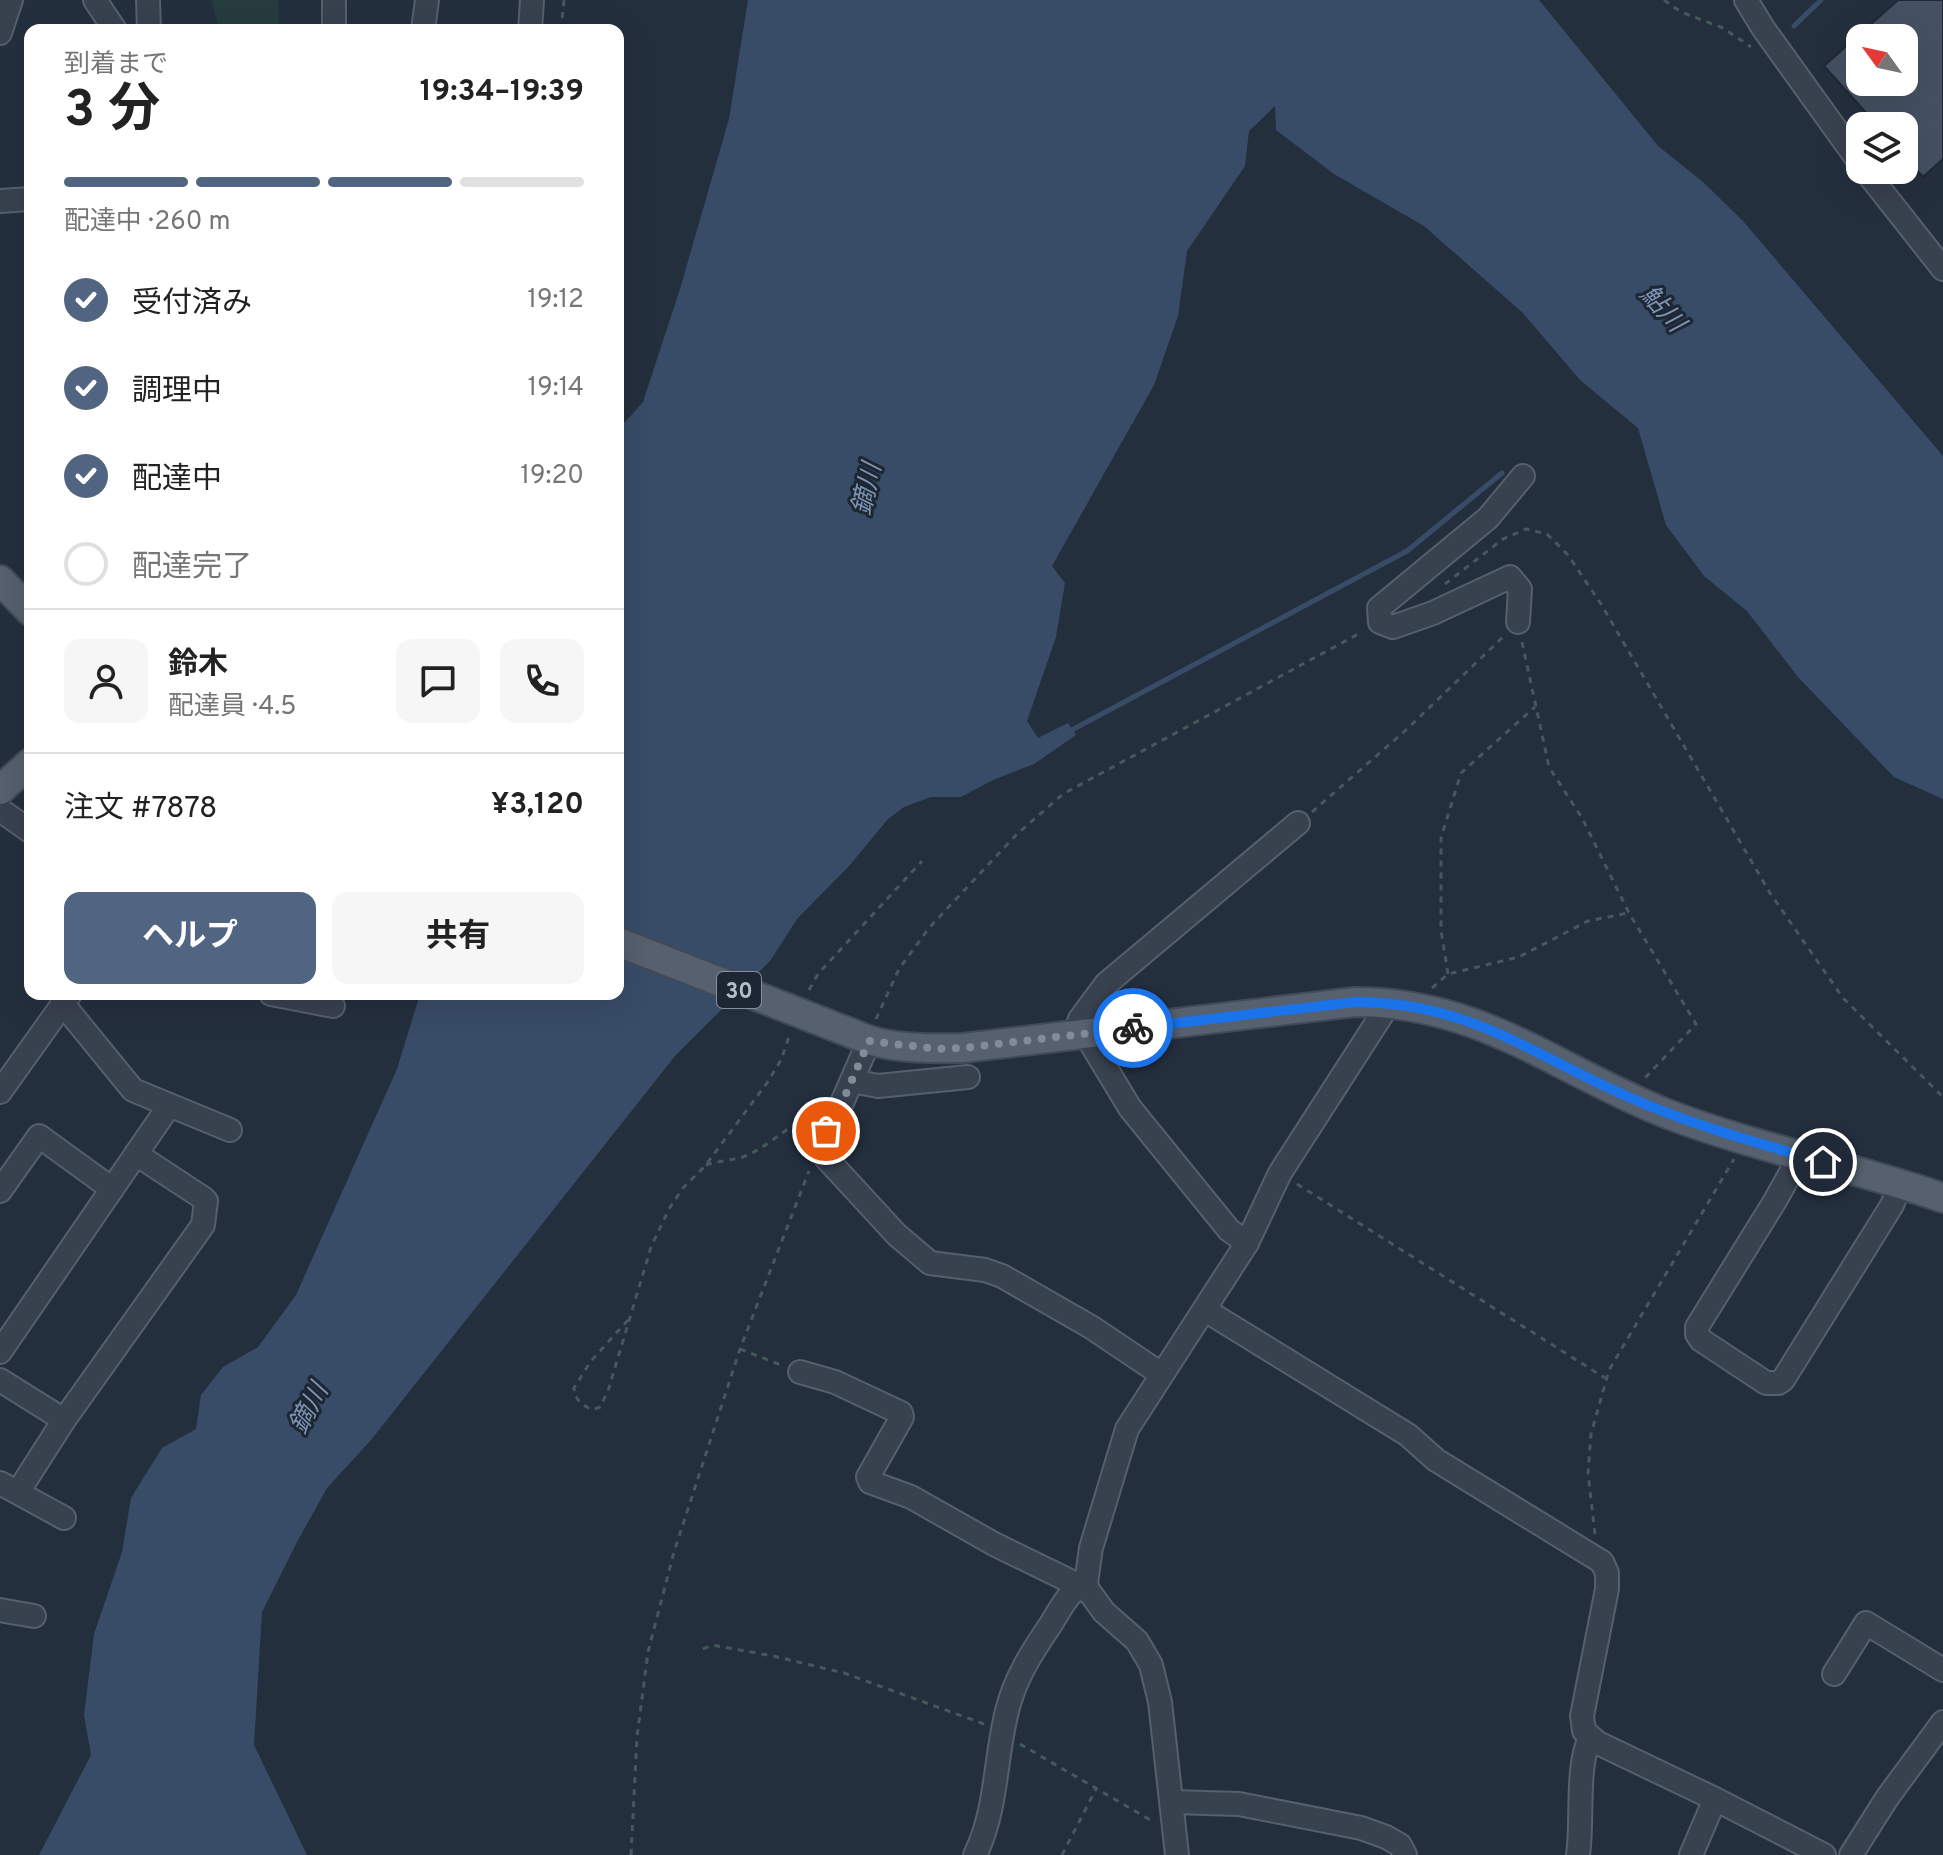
<!DOCTYPE html>
<html lang="ja">
<meta charset="utf-8">
<style>
body{margin:0;font-family:Overpass,"Noto Sans JP",sans-serif;background:#f6f6f6;color:#222;height:100vh;display:flex;flex-direction:column;font-size:30px;white-space:nowrap}
*{box-sizing:border-box;margin:0}
p{font-size:26px;color:#767676}
.icon{flex:none;width:44px;height:44px;fill:none;stroke:currentColor;stroke-width:2;stroke-linecap:round;stroke-linejoin:round}
.map{position:relative;flex:1;overflow:hidden}
.details{position:absolute;left:24px;top:24px;width:600px;height:976px;display:flex;flex-direction:column;background:#fff;border-radius:16px;box-shadow:0 8px 32px #0002}
.details>*{flex:none}
.needle{width:52px;rotate:303deg}
.fabs{position:absolute;left:1846px;top:24px;display:grid;gap:16px}
.fabs a{display:grid;place-items:center;width:72px;height:72px;border-radius:16px;background:#fff;box-shadow:0 8px 32px #0002;font-size:40px}
.pin{position:absolute;display:grid;place-items:center;width:68px;height:68px;color:#fff;margin:-34px;border:4px solid #fff;border-radius:50%;box-shadow:0 2px 8px #0007}
.courier{position:absolute;display:grid;place-items:center;width:80px;height:80px;margin:-40px;border:6px solid #1a73e8;border-radius:50%;background:#fff;color:#222;box-shadow:0 2px 10px #0007}
.summary em{font-style:normal;font-weight:700}
.summary div{display:flex;flex-direction:column-reverse}
.summary{display:flex;align-items:center;justify-content:space-between;height:136px;padding:0 40px}
h1{font-size:52px;font-weight:700;line-height:60px}
.bar{display:grid;grid-template-columns:repeat(4,1fr);gap:12px 8px;align-content:center;height:96px;padding:0 40px}
.bar i{height:10px;border-radius:6px;background:#e0e0e0}
.bar .active{background:#516482}
.bar p{grid-column:span 4}
.line{display:flex;align-items:center;gap:20px;padding:0 40px;border-top:2px solid #e0e0e0}
.line div{flex:1}
.round{display:grid;place-items:center;flex:none;width:84px;height:84px;border-radius:16px;background:#f6f6f6}
ol{padding:0 40px;list-style:none}
li{display:flex;align-items:center;gap:24px;height:88px}
li p{margin-inline-start:auto}
li .icon{padding:8px;border-radius:50%;background:#516482;color:#fff;stroke-width:4}
li:last-child{color:#767676}
li i{width:44px;height:44px;border:4px solid #e0e0e0;border-radius:50%}
.cta{display:flex;gap:16px;margin-top:auto;padding:16px 40px}
.cta a{flex:1;height:92px;border-radius:16px;background:#516482;color:#fff;font-size:32px;font-weight:700;line-height:92px;text-align:center}
.cta a+a{background:#f6f6f6;color:#222}
.map>svg:first-child{display:block}
.green{fill:#263c3f}
.water{fill:#394c67}
.lines{fill:none;stroke-linecap:round;stroke-linejoin:round}
.stream{stroke:#394c67;stroke-width:5}
.building{fill:#455162;stroke:#1f2835;stroke-width:2;fill-rule:evenodd}
.minor-casing{stroke:#565f6c;stroke-width:26}
.major-casing{stroke:#414a57;stroke-width:32}
.path{stroke:#44595c;stroke-width:3;stroke-dasharray:6 6;stroke-linecap:butt}
.minor{stroke:#38414e;stroke-width:22}
.major{stroke:#56606e;stroke-width:28}
.major-bridge-casing{stroke:#414a57;stroke-width:32;stroke-linecap:butt}
.major-bridge{stroke:#56606e;stroke-width:28}
.done{stroke:#828b98;stroke-width:8;stroke-dasharray:0 14.4}
.route{stroke:#1a73e8;stroke-width:10}
.labels{text-anchor:middle;stroke-width:6;stroke-linejoin:round;paint-order:stroke}
.shield{fill:#1d2633;stroke:#878f9c;stroke-width:2}
.shield-label{font-size:22px;font-weight:bold;fill:#b4bcc9}
.water-label{font-size:26px;font-style:italic;fill:#7c92b1;stroke:#1d2633}
</style>
<div class="map">
<svg width="1943" height="1855" viewBox="0 0 1943 1855">
<rect width="100%" height="100%" fill="#242f3e"/>
<polygon class="green" points="212,0 278,0 279,30 219,30"/>
<polygon class="water" points="748,0 1539,0 1658,146 1703,182 1743,221 1943,456 1943,799 1894,777 1798,677 1747,611 1704,576 1666,525 1638,428 1580,380 1523,313 1424,226 1334,174 1276,130 1275,106 1249,131 1245,166 1187,251 1178,316 1154,385 1052,566 1065,583 1056,637 1027,721 1038,738 1068,723 1076,735 1034,764 993,780 961,797 931,797 904,807 888,819 849,866 797,919 770,961 675,1056 371,1440 327,1488 297,1542 262,1612 254,1745 307,1855 39,1855 91,1755 84,1715 94,1634 122,1552 131,1498 162,1448 196,1429 201,1395 223,1367 258,1347 296,1295 397,1069 420,994 618,994 618,430 643,402 680,289 729,119"/>
<g class="lines">
<g class="stream">
<polyline points="1794,26 1821,0"/>
<polyline points="1068,732 1407,551 1502,473"/>
</g>
</g>
<path class="building" d="M1898 0H1943V159L1923 177 1904 156V126H1878L1824 66ZM1860 38H1904V82H1860Z"/>
<g class="lines">
<g class="minor-casing">
<g id="minor">
<polyline points="95,0 115,30"/>
<polyline points="148,0 149,30"/>
<polyline points="1746,0 1763,28 1860,163"/>
<polyline points="334,30 334,0"/>
<polyline points="423,30 427,0"/>
<polyline points="530,30 532,0"/>
<polyline points="0,33 11,0"/>
<polyline points="1865,170 1943,269"/>
<polyline points="0,201 30,199"/>
<polyline points="1518,622 1520,589 1510,577 1433,613 1393,627 1380,622 1379,608 1488,518 1523,476"/>
<polyline points="0,810 30,831"/>
<polyline points="271,994 333,1006"/>
<polyline points="62,1003 133,1090 230,1130"/>
<polyline points="1090,1034 1092,1045 1130,1108 1229,1230 1247,1243"/>
<polyline points="1074,1035 1080,1019 1106,984 1298,823"/>
<polyline points="869,1041 841,1105 821,1141 826,1158 897,1235 930,1263 985,1270 1002,1276 1091,1327 1161,1374"/>
<polyline points="852,1081 878,1086 968,1077"/>
<polyline points="0,1092 70,994"/>
<polyline points="1797,1155 1791,1172 1775,1201 1697,1327 1697,1334 1701,1340 1766,1383 1778,1383 1783,1380 1892,1205 1900,1185"/>
<polyline points="0,1191 39,1136 112,1189"/>
<polyline points="1205,1310 1408,1435 1436,1460 1602,1562 1607,1573 1607,1589 1582,1716 1584,1731 1598,1743 1715,1799 1824,1855"/>
<polyline points="0,1352 169,1106"/>
<polyline points="800,1372 835,1382 901,1413 902,1417 868,1477 870,1482 911,1497 994,1544 1080,1586"/>
<polyline points="0,1380 64,1420"/>
<polyline points="0,1483 64,1518"/>
<polyline points="18,1492 64,1420 203,1225 206,1201 203,1198 136,1154"/>
<polyline points="0,1610 34,1616"/>
<polyline points="1834,1674 1866,1623 1943,1670"/>
<polyline points="1173,1802 1239,1804 1361,1828 1386,1837 1400,1845 1405,1855"/>
<path d="M975 1855C997 1811 995 1758 1007 1711 1015 1678 1032 1652 1051 1624 1061 1608 1069 1590 1086 1583"/>
<polyline points="1177,1855 1160,1702 1151,1665 1137,1641 1104,1612 1088,1590 1086,1583 1091,1548 1127,1429 1247,1243 1280,1173 1390,1002"/>
<path d="M1578 1855C1583 1820 1576 1767 1590 1738"/>
<polyline points="1691,1855 1715,1799"/>
<polyline points="1851,1855 1887,1798 1943,1722"/>
</g>
</g>
<g class="major-casing">
<g id="major">
<polyline points="0,580 30,611"/>
<polyline points="0,790 30,763"/>
<path d="M861 1037C888 1049 933 1049 963 1048L1355 1002C1481 1002 1555 1069 1665 1113 1755 1148 1852 1166 1943 1198"/>
</g>
</g>
<g class="path">
<polyline points="1664,0 1681,12 1723,28 1751,47"/>
<polyline points="561,30 564,0"/>
<polyline points="1445,584 1503,539 1526,529 1547,534 1568,555 1601,604 1770,893 1843,998 1943,1097"/>
<polyline points="1522,642 1549,767 1582,818 1629,913 1696,1024 1644,1079"/>
<polyline points="1312,812 1406,730 1504,636"/>
<polyline points="1448,974 1441,930 1441,838 1461,773 1535,707"/>
<polyline points="1432,988 1448,974 1519,957 1588,921 1628,913"/>
<polyline points="809,990 818,974 922,861"/>
<polyline points="876,1019 899,969 929,928 1016,835 1063,794 1362,632"/>
<path d="M706 1165C720 1160 734 1161 748 1155 771 1144 790 1125 812 1113"/>
<polyline points="1297,1184 1605,1378"/>
<path d="M628 1320 591 1361 574 1388C575 1400 581 1404 592 1410L600 1407 608 1391 651 1247 669 1209 683 1188 705 1166 767 1083 781 1060 790 1034"/>
<polyline points="740,1349 781,1365"/>
<polyline points="1595,1534 1588,1473 1591,1434 1609,1370 1734,1159"/>
<polyline points="703,1649 712,1645 773,1656 844,1673 984,1724"/>
<polyline points="1020,1744 1152,1821"/>
<polyline points="631,1855 637,1737 648,1652 674,1552 740,1349 809,1171"/>
<polyline points="1062,1855 1097,1787"/>
</g>
<use href="#minor" class="minor"/>
<use href="#major" class="major"/>
<g class="major-bridge-casing">
<polyline id="major-bridge" points="618,942 861,1037"/>
</g>
<use href="#major-bridge" class="major-bridge"/>
</g>
<g class="lines">
<polyline class="done" points="826,1131 841,1105 869,1041 938,1049 963,1048 1133,1028"/>
<path class="route" d="M1133 1028 1355 1002C1471 1002 1533 1056 1633 1099 1695 1126 1758 1143 1823 1162"/>
</g>
<g class="labels">
<rect class="shield" x="717" y="972" width="44" height="36" rx="6"/>
<g class="shield-label">
<text x="739" y="998">30</text>
</g>
<g class="water-label">
<text transform="translate(1663 308) rotate(48)" y="9">鮎川</text>
<text transform="translate(866 489) rotate(-77)" y="9">鏑川</text>
<text transform="translate(308 1408) rotate(-62)" y="9">鏑川</text>
</g>
</g>
</svg>
<div class="fabs">
<a><svg class="needle" viewBox="-14 -14 28 28"><path d="M0-13l5 13h-10z" fill="#e53935"/><path d="M0 13l5-13h-10z" fill="#767676"/></svg></a>
<a><svg class="icon" aria-label="layers" viewBox="0 0 24 24"><path d="M12 4l9 5-9 5-9-5zM3 14l9 5 9-5"/></svg></a>
</div>
<div class="pin" style="left:826px;top:1131px;background:#ea580c"><svg class="icon" aria-label="bag" viewBox="0 0 24 24"><path d="M5 8h14l-1 12H6zM9 8a3 3 0 0 1 6 0"/></svg></div>
<div class="pin" style="left:1823px;top:1162px;background:#1f2937"><svg class="icon" aria-label="home" viewBox="0 0 24 24"><path d="M3 11l9-7 9 7M6 9v11h12V9"/></svg></div>
<div class="courier" style="left:1133px;top:1028px"><svg class="icon" aria-label="bike" viewBox="0 0 24 24"><circle cx="6" cy="16" r="4"/><circle cx="18" cy="16" r="4"/><path d="M6 16l4-8h5l3 8M10 8l3 8H6M13 5h3"/></svg></div>
<section class="details">
<div class="summary"><div><h1>3 分</h1><p>到着まで</p></div><em>19:34–19:39</em></div>
<div class="bar"><i class="active"></i><i class="active"></i><i class="active"></i><i></i><p>配達中 · 260 m</p></div>
<ol>
<li><svg class="icon" aria-label="check" viewBox="0 0 24 24"><path d="M5 12l5 5 9-10"/></svg>受付済み<p>19:12</p></li>
<li><svg class="icon" aria-label="check" viewBox="0 0 24 24"><path d="M5 12l5 5 9-10"/></svg>調理中<p>19:14</p></li>
<li><svg class="icon" aria-label="check" viewBox="0 0 24 24"><path d="M5 12l5 5 9-10"/></svg>配達中<p>19:20</p></li>
<li><i></i>配達完了</li>
</ol>
<div class="line" style="height:144px"><a class="round"><svg class="icon" aria-label="person" viewBox="0 0 24 24"><circle cx="12" cy="8" r="4"/><path d="M4 21q1-7 8-7t8 7"/></svg></a><div><b>鈴木</b><p>配達員 · 4.5</p></div><a class="round"><svg class="icon" aria-label="chat" viewBox="0 0 24 24"><path d="M4 5h16v11H9l-5 4z"/></svg></a><a class="round"><svg class="icon" aria-label="phone" viewBox="0 0 24 24"><path d="M5 4h4l2 5-3 2q2 4 5 5l2-3 5 2v4C11 20 4 13 5 4z"/></svg></a></div>
<div class="line" style="height:104px"><div>注文 #7878</div><b>¥3,120</b></div>
<div class="cta"><a>ヘルプ</a><a>共有</a></div>
</section>
</div>
